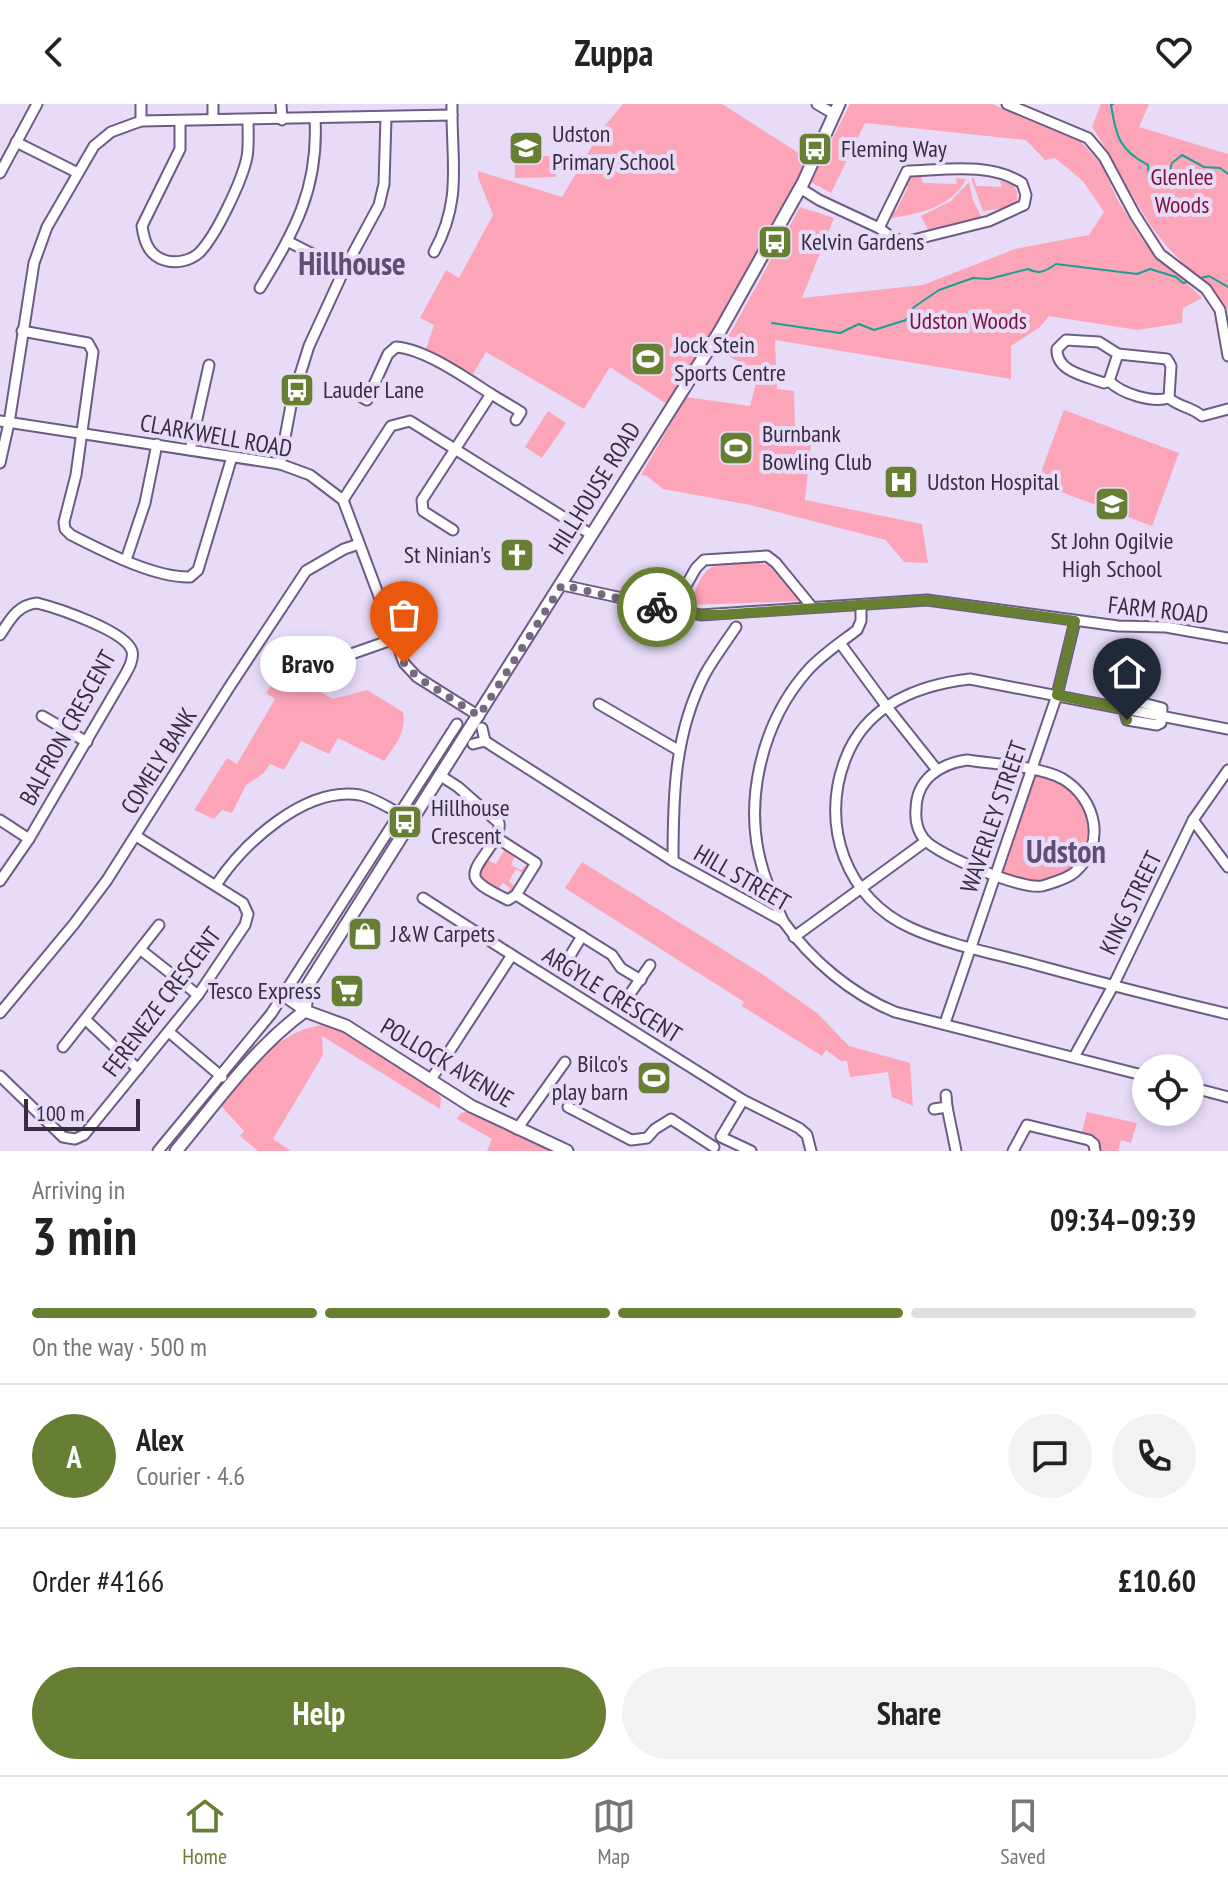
<!DOCTYPE html>
<meta charset="utf-8">
<style>
body{margin:0;font-family:"PT Sans Narrow",sans-serif;background:#f2f2f2;color:#222;height:100vh;display:flex;flex-direction:column;font-size:30px;white-space:nowrap}
*{box-sizing:border-box;margin:0}
p{font-size:26px;color:#767676}
.icon{flex:none;width:44px;height:44px;fill:none;stroke:currentColor;stroke-width:2;stroke-linecap:round;stroke-linejoin:round}
.map{position:relative;height:1047px;overflow:hidden}
.sheet{display:flex;flex-direction:column;background:#fff;flex:1}
.sheet>*{flex:none}
.controls{position:absolute;left:1132px;top:950px;display:grid;gap:16px}
.controls a{display:grid;place-items:center;width:72px;height:72px;border-radius:50%;background:#fff;box-shadow:0 4px 12px #0003;font-size:40px}
.scale{position:absolute;left:24px;bottom:20px;width:116px;box-sizing:border-box;padding-left:8px;border:4px solid #362d40;border-top:0;font-size:22px;line-height:28px;white-space:nowrap;color:#362d40;-webkit-text-stroke:6px #e7dbf8;paint-order:stroke}
.pin{position:absolute;display:grid;place-items:center;width:68px;height:68px;color:#fff;margin:-82px -34px;border-radius:50% 50% 50% 0;rotate:-45deg;box-shadow:0 0 8px #0007}
.pin .icon{rotate:45deg}
.courier{position:absolute;display:grid;place-items:center;width:80px;height:80px;margin:-40px;border:6px solid #677f32;border-radius:50%;background:#fff;color:#222;box-shadow:0 2px 10px #0007}
.bubble{position:absolute;height:56px;border-radius:28px;background:#fff;box-shadow:0 4px 12px #0003;font-size:26px;font-weight:700;line-height:56px;text-align:center}
.summary em{font-style:normal;font-weight:700}
.summary div{display:flex;flex-direction:column-reverse}
.summary{display:flex;align-items:center;justify-content:space-between;height:136px;padding:0 32px}
h1{font-size:52px;font-weight:700;line-height:60px}
.bar{display:grid;grid-template-columns:repeat(4,1fr);gap:12px 8px;align-content:center;height:96px;padding:0 32px}
.bar i{height:10px;border-radius:6px;background:#e0e0e0}
.bar .on{background:#677f32}
.bar p{grid-column:span 4}
.line{display:flex;align-items:center;gap:20px;padding:0 32px;border-top:2px solid #e0e0e0}
.line div{flex:1}
.round{display:grid;place-items:center;flex:none;width:84px;height:84px;border-radius:42px;background:#f2f2f2}
.primary-button{display:flex;gap:16px;margin-top:auto;padding:16px 32px}
.primary-button a{flex:1;height:92px;border-radius:48px;background:#677f32;color:#fff;font-size:32px;font-weight:700;line-height:92px;text-align:center}
.primary-button a+a{background:#f2f2f2;color:#222}
header{display:flex;justify-content:space-between;align-items:center;height:104px;padding:0 32px;background:#fff;font-size:36px;font-weight:700}
.menu{display:flex;justify-content:space-around;align-items:center;height:112px;border-top:2px solid #e0e0e0;background:#fff;font-size:22px;color:#767676}
.menu a{display:grid;justify-items:center;gap:4px}
.menu .on{color:#677f32}
.map>svg:first-child{display:block}
.green{fill:#fca5b9}
.lines{fill:none;stroke-linecap:round;stroke-linejoin:round}
.stream{stroke:#17a093;stroke-width:2}
.minor-casing{stroke:#6e5b85;stroke-width:13}
.tertiary-casing{stroke:#6e5b85;stroke-width:15}
.minor{stroke:#fff;stroke-width:9}
.tertiary{stroke:#fff;stroke-width:11}
.done{stroke:#746a80;stroke-width:8;stroke-dasharray:0 14.4}
.route{stroke:#677f32;stroke-width:10}
.labels{text-anchor:middle;stroke-width:8;stroke-linejoin:round;paint-order:stroke}
.poi-label{font-size:24px;fill:#362d40;stroke:#e7dbf8;text-anchor:start}
.park-label{font-size:24px;fill:#791139;stroke:#e7dbf8}
.street-label{font-size:24px;fill:#362d40;stroke:#e7dbf8}
.district-label{font-size:32px;font-weight:bold;fill:#5f4d76;stroke:#e7dbf8}
</style>
<header><svg class="icon" aria-label="back" viewBox="0 0 24 24"><path d="M15 5l-7 7 7 7"/></svg>Zuppa<svg class="icon" aria-label="heart" viewBox="0 0 24 24"><path d="M12 20l-8-8c-3-5 5-10 8-4 3-6 11-1 8 4z"/></svg></header>
<div class="map">
<svg width="1228" height="1047" viewBox="0 0 1228 1047">
<rect width="100%" height="100%" fill="#e7dbf8"/>
<g class="green">
<polygon points="623,0 722,0 808,55 758,154 667,300 610,263 584,305 486,248 473,270 425,248 434,221 420,214 446,166 459,174 493,111 478,73 478,67 562,93 603,24"/>
<polygon points="850,0 992,0 1081,38 1102,61 1117,95 1144,138 1202,194 1183,204 1182,219 1137,226 1049,212 1040,223 1011,242 1011,275 775,236 777,285 794,287 795,323 812,329 805,396 922,420 928,459 904,458 886,436 750,401 663,385 647,372 641,371 686,293 750,302 759,268 716,246 731,228 800,103 834,114 802,194 923,181 1015,145 1089,131 1104,108 1083,77 1055,54 1045,56 1026,36 865,19 831,89 811,78"/>
<path d="M1101 0H1149L1139 23 1228 50V206C1207 180 1181 160 1160 134 1134 100 1116 59 1092 23Z"/>
<polygon points="556,52 556,73 515,74 515,53"/>
<path d="M907 71 921 72 923 79 957 80 956 74 966 75C952 104 915 111 885 115L889 106 896 107 908 83 904 80Z"/>
<polygon points="971,74 974,74 976,82 1002,83 1000,77 1012,80 1017,87 1017,100 1005,107 1004,104 983,107"/>
<polygon points="969,78 973,96 982,114 929,128 921,112 951,97"/>
<polygon points="1064,306 1179,349 1152,422 1037,379"/>
<polygon points="548,307 566,319 542,354 525,343"/>
<path d="M727 458C777 459 771 457 801 497L691 501C697 479 703 461 727 458Z"/>
<path d="M291 554 300 559 307 580 333 595 367 586 403 608C407 628 395 641 384 657L338 634 329 650 301 637 284 666 270 660 264 669 246 681 232 709 222 706 214 715 194 706 227 654 237 660 275 595 266 589Z"/>
<polygon points="1030,666 1060,673 1092,706 1089,750 1075,768 1037,783 996,771"/>
<polygon points="505,745 515,752 511,761 521,766 527,760 529,763 524,770 516,765 509,777 516,784 511,791 506,792 510,784 503,779 497,786 482,777 479,771 486,755 496,760"/>
<polygon points="582,758 759,868 817,909 849,942 910,959 913,1002 892,993 888,968 850,973 847,957 841,957 826,946 822,952 742,902 744,898 565,784"/>
<path d="M322 921 341 926 434 985 441 994 440 1005 322 932 323 951 273 1035 291 1047H258L240 1032 244 1027 221 1002C249 966 274 929 322 921Z"/>
<polygon points="469,1007 551,1043 549,1047 487,1047 492,1035 457,1015 461,1009"/>
<path d="M1087 1008 1137 1019 1131 1039 1121 1036 1118 1047H1100C1102 1035 1093 1030 1082 1028Z"/>
</g>
<g class="lines">
<g class="stream">
<path d="M1113 0 1111 1C1116 32 1119 46 1148 61L1149 76H1167L1172 59 1182 51 1204 63 1220 64 1228 70"/>
<polyline points="1201,174 1209,172 1228,183"/>
<path d="M772 219 840 229 859 220 874 226 906 216 914 203 939 186 973 174 989 175 1028 165C1039 171 1046 167 1056 160L1137 170 1150 165 1176 173 1183 179 1191 177"/>
</g>
<g class="minor-casing">
<g id="minor">
<polyline points="141,0 141,17"/>
<polyline points="213,0 213,15"/>
<polyline points="281,0 282,16"/>
<polyline points="817,0 834,10"/>
<polyline points="1007,0 1088,34 1104,53 1135,111 1160,150 1206,185 1220,206 1228,252"/>
<path d="M180 17V45L142 122C144 136 148 151 164 156 175 160 190 157 199 149 216 132 242 77 247 53 249 41 248 29 248 16"/>
<polyline points="16,38 78,69"/>
<polyline points="0,69 37,0"/>
<path d="M800 84 819 96 879 124 891 133 905 138 989 117 1024 101 1026 91 1022 79C990 58 944 66 907 67L879 124"/>
<polyline points="287,137 344,166"/>
<path d="M434 148C463 95 451 56 452 0"/>
<path d="M260 184C295 126 319 84 315 14"/>
<path d="M22 227 88 239 93 248 76 371 64 418 65 425 71 431C103 447 154 474 190 473L198 466 232 353"/>
<path d="M1066 236 1099 238 1118 250 1109 277 1104 279C1086 272 1056 268 1057 245Z"/>
<path d="M1118 250 1167 255 1171 262 1169 294C1179 303 1192 303 1202 312L1228 305"/>
<path d="M1109 277C1122 290 1152 299 1169 294"/>
<path d="M360 292 367 296 388 250 396 243C425 245 466 274 491 290"/>
<polyline points="0,317 280,360 310,371 343,396 404,559 417,573 479,612"/>
<polyline points="190,346 209,261"/>
<polyline points="0,359 9,319 34,159 47,123 94,42 111,28 141,17 452,11"/>
<polyline points="280,360 292,296 309,242 344,166 379,101 384,80 386,14"/>
<polyline points="343,396 391,322 410,317 592,431"/>
<polyline points="453,426 423,407 422,396 491,290 521,308 516,316"/>
<polyline points="126,456 145,399 157,340"/>
<polyline points="562,481 701,511 927,496 1118,522 1166,523 1228,534"/>
<polyline points="672,506 696,464 704,456 767,452 776,459 812,503"/>
<path d="M0 531C10 516 17 501 37 499 57 504 126 527 132 547 134 555 129 564 125 571L29 735 0 777"/>
<polyline points="840,539 887,603 937,666"/>
<polyline points="340,554 394,535"/>
<polygon points="1131,596 1162,604 1161,619 1157,621 1127,616 1124,605"/>
<polyline points="599,600 678,646"/>
<polyline points="42,612 87,638"/>
<polyline points="482,624 485,637"/>
<path d="M1228 625 970 575C917 581 865 602 845 656 820 721 846 795 911 824 951 842 998 850 1040 862 1102 879 1165 895 1228 910"/>
<path d="M473 640 485 637 491 641 673 757 783 817C811 856 851 890 895 908L1146 972"/>
<path d="M967 656C993 660 1040 662 1063 675 1096 695 1107 740 1075 768 1067 775 1052 779 1042 782 1022 786 937 751 924 735 917 726 915 717 916 706 916 676 939 660 967 656Z"/>
<path d="M441 672 458 683 499 719C502 738 468 762 476 775 481 784 499 791 508 796L516 791 536 759 497 734"/>
<polyline points="0,716 29,735"/>
<polyline points="1193,716 1228,763"/>
<path d="M673 757C673 692 674 630 705 570 714 554 726 538 736 523"/>
<path d="M216 781C244 739 305 682 360 691 374 694 387 703 399 709"/>
<polyline points="516,791 612,851 621,864 641,876"/>
<polyline points="423,794 512,851"/>
<path d="M783 817C776 800 768 783 763 766 742 698 762 617 809 565 823 550 841 538 857 526L861 517V501"/>
<polyline points="794,833 926,737"/>
<polyline points="141,846 198,891"/>
<polyline points="565,860 582,832"/>
<polyline points="282,891 305,907"/>
<polyline points="623,900 650,861"/>
<polyline points="0,909 74,820 107,776 230,582 306,467 344,445 359,440"/>
<polyline points="86,916 138,965"/>
<polyline points="945,919 1057,591 1075,517"/>
<polyline points="169,928 222,973"/>
<polyline points="63,943 159,821"/>
<polyline points="1074,953 1113,882 1193,716 1228,666"/>
<polyline points="0,972 63,1033 75,1035 84,1031 198,891 245,821 248,810 243,799 136,732"/>
<polyline points="430,977 512,851 743,996 799,1024 807,1031 811,1047"/>
<polyline points="1190,983 1228,993"/>
<polyline points="743,996 721,1033 751,1047"/>
<polyline points="568,1003 631,1036 647,1034 655,1025 671,1015 714,1043"/>
<polyline points="947,1003 956,1047"/>
<polyline points="934,1005 947,1003 946,991"/>
<polyline points="517,1025 565,958"/>
<polyline points="158,1047 271,910 457,620"/>
<polyline points="1013,1047 1027,1021 1089,1036 1094,1040 1095,1047"/>
</g>
</g>
<g class="tertiary-casing">
<g id="tertiary">
<polyline points="305,907 346,922 471,1002 567,1047"/>
<path d="M176 1047C217 998 253 945 305 907L308 881 720 227 803 79 839 0"/>
</g>
</g>
<use href="#minor" class="minor"/>
<use href="#tertiary" class="tertiary"/>
</g>
<g class="lines">
<polyline class="done" points="404,559 417,573 479,612 562,481 657,503"/>
<polyline class="route" points="657,503 701,511 719,511 927,496 1075,517 1057,591 1124,605 1127,616"/>
</g>
<defs>
<g id="school-square" transform="scale(1.8)"><rect x="-9" y="-9" width="18" height="18" rx="4" fill="#677f32" stroke="#e7dbf8"/><path d="M0-5L7-2L0 1L-7-2ZM-4 1L0 2.5L4 1V4Q0 6-4 4Z" fill="#fff"/></g>
<g id="bus-square" transform="scale(1.8)"><rect x="-9" y="-9" width="18" height="18" rx="4" fill="#677f32" stroke="#e7dbf8"/><path d="M-5-6H5V4H4V6H2V4H-2V6H-4V4H-5ZM-3.5-4V0h7V-4ZM-3.5 1.2v1.5H-2V1.2ZM2 1.2v1.5H3.5V1.2Z" fill="#fff"/></g>
<g id="stadium-square" transform="scale(1.8)"><rect x="-9" y="-9" width="18" height="18" rx="4" fill="#677f32" stroke="#e7dbf8"/><path d="M0-5a6.5 5 0 1 0 0 10a6.5 5 0 1 0 0-10ZM-3.5-1.8h7v3.6h-7Z" fill="#fff"/></g>
<g id="hospital-square" transform="scale(1.8)"><rect x="-9" y="-9" width="18" height="18" rx="4" fill="#677f32" stroke="#e7dbf8"/><path d="M-5-5h3v3.5h4V-5h3V5h-3V1.5h-4V5h-3Z" fill="#fff"/></g>
<g id="church-square" transform="scale(1.8)"><rect x="-9" y="-9" width="18" height="18" rx="4" fill="#677f32" stroke="#e7dbf8"/><path d="M-1.2-6h2.4v3.5h3.3v2.4h-3.3V6h-2.4V-.1h-3.3v-2.4h3.3Z" fill="#fff"/></g>
<g id="shop-square" transform="scale(1.8)"><rect x="-9" y="-9" width="18" height="18" rx="4" fill="#677f32" stroke="#e7dbf8"/><path d="M-5-2.5h2.3a2.7 3.5 0 0 1 5.4 0H5L5.5 6h-11ZM-1.5-2.5h3a1.5 2.3 0 0 0-3 0Z" fill="#fff"/></g>
<g id="supermarket-square" transform="scale(1.8)"><rect x="-9" y="-9" width="18" height="18" rx="4" fill="#677f32" stroke="#e7dbf8"/><path d="M-6-5.5h2.5l.6 2H6L4.5 2H-2.5L-4.4-4H-6ZM-1.5 3.2a1.3 1.3 0 1 0 .1 0ZM3 3.2a1.3 1.3 0 1 0 .1 0Z" fill="#fff"/></g>
</defs>
<g fill-rule="evenodd">
<use href="#school-square" x="526" y="44"/>
<use href="#bus-square" x="815" y="45"/>
<use href="#bus-square" x="775" y="138"/>
<use href="#stadium-square" x="648" y="255"/>
<use href="#bus-square" x="297" y="286"/>
<use href="#stadium-square" x="736" y="344"/>
<use href="#hospital-square" x="901" y="378"/>
<use href="#school-square" x="1112" y="400"/>
<use href="#church-square" x="517" y="451"/>
<use href="#bus-square" x="405" y="718"/>
<use href="#shop-square" x="365" y="830"/>
<use href="#supermarket-square" x="347" y="887"/>
<use href="#stadium-square" x="654" y="974"/>
</g>
<g class="labels">
<g class="poi-label">
<text x="552" y="38">Udston<tspan x="552" dy="28">Primary School</tspan></text>
<text x="841" y="53">Fleming Way</text>
<text x="801" y="146">Kelvin Gardens</text>
<text x="674" y="249">Jock Stein<tspan x="674" dy="28">Sports Centre</tspan></text>
<text x="323" y="294">Lauder Lane</text>
<text x="762" y="338">Burnbank<tspan x="762" dy="28">Bowling Club</tspan></text>
<text x="927" y="386">Udston Hospital</text>
<text x="1112" y="445" text-anchor="middle">St John Ogilvie<tspan x="1112" dy="28">High School</tspan></text>
<text x="491" y="459" text-anchor="end">St Ninian's</text>
<text x="431" y="712">Hillhouse<tspan x="431" dy="28">Crescent</tspan></text>
<text x="391" y="838">J&amp;W Carpets</text>
<text x="321" y="895" text-anchor="end">Tesco Express</text>
<text x="628" y="968" text-anchor="end">Bilco's<tspan x="628" dy="28">play barn</tspan></text>
</g>
<g class="park-label">
<text x="1182" y="81">Glenlee<tspan x="1182" dy="28">Woods</tspan></text>
<text x="968" y="225">Udston Woods</text>
</g>
<g class="street-label">
<text transform="translate(216 332) rotate(10)" y="8">CLARKWELL ROAD</text>
<text transform="translate(595 384) rotate(-58)" y="8">HILLHOUSE ROAD</text>
<text transform="translate(1158 506) rotate(6)" y="8">FARM ROAD</text>
<text transform="translate(68 624) rotate(-61)" y="8">BALFRON CRESCENT</text>
<text transform="translate(159 657) rotate(-58)" y="8">COMELY BANK</text>
<text transform="translate(994 713) rotate(-71)" y="8">WAVERLEY STREET</text>
<text transform="translate(742 774) rotate(30)" y="8">HILL STREET</text>
<text transform="translate(1131 799) rotate(-64)" y="8">KING STREET</text>
<text transform="translate(612 891) rotate(32)" y="8">ARGYLE CRESCENT</text>
<text transform="translate(162 898) rotate(-53)" y="8">FERENEZE CRESCENT</text>
<text transform="translate(447 959) rotate(31)" y="8">POLLOCK AVENUE</text>
</g>
<g class="district-label">
<text x="352" y="171">Hillhouse</text>
<text x="1066" y="759">Udston</text>
</g>
</g>
</svg>
<div class="controls">
<a><svg class="icon" aria-label="locate" viewBox="0 0 24 24"><circle cx="12" cy="12" r="6"/><path d="M12 2v4M12 18v4M2 12h4M18 12h4"/></svg></a>
</div>
<div class="scale">100 m</div>
<div class="pin" style="left:404px;top:559px;background:#ea580c"><svg class="icon" aria-label="bag" viewBox="0 0 24 24"><path d="M5 8h14l-1 12H6zM9 8a3 3 0 0 1 6 0"/></svg></div>
<div class="pin" style="left:1127px;top:616px;background:#1f2937"><svg class="icon" aria-label="home" viewBox="0 0 24 24"><path d="M3 11l9-7 9 7M6 9v11h12V9"/></svg></div>
<div class="courier" style="left:657px;top:503px"><svg class="icon" aria-label="bike" viewBox="0 0 24 24"><circle cx="6" cy="16" r="4"/><circle cx="18" cy="16" r="4"/><path d="M6 16l4-8h5l3 8M10 8l3 8H6M13 5h3"/></svg></div>
<div class="bubble" style="left:260px;top:532px;width:96px">Bravo</div>
</div>
<section class="sheet">
<div class="summary"><div><h1>3 min</h1><p>Arriving in</p></div><em>09:34–09:39</em></div>
<div class="bar"><i class="on"></i><i class="on"></i><i class="on"></i><i></i><p>On the way · 500 m</p></div>
<div class="line" style="height:144px"><b class="round" style="background:#677f32;color:#fff">A</b><div><b>Alex</b><p>Courier · 4.6</p></div><a class="round"><svg class="icon" aria-label="chat" viewBox="0 0 24 24"><path d="M4 5h16v11H9l-5 4z"/></svg></a><a class="round"><svg class="icon" aria-label="phone" viewBox="0 0 24 24"><path d="M5 4h4l2 5-3 2q2 4 5 5l2-3 5 2v4C11 20 4 13 5 4z"/></svg></a></div>
<div class="line" style="height:104px"><div>Order #4166</div><b>£10.60</b></div>
<div class="primary-button"><a>Help</a><a>Share</a></div>
</section>
<nav class="menu">
<a class="on"><svg class="icon" aria-label="home" viewBox="0 0 24 24"><path d="M3 11l9-7 9 7M6 9v11h12V9"/></svg>Home</a>
<a><svg class="icon" aria-label="map" viewBox="0 0 24 24"><path d="M3 6l6-2 6 2 6-2v14l-6 2-6-2-6 2zM9 4v14M15 6v14"/></svg>Map</a>
<a><svg class="icon" aria-label="saved" viewBox="0 0 24 24"><path d="M7 4h10v16l-5-4-5 4z"/></svg>Saved</a>
</nav>
